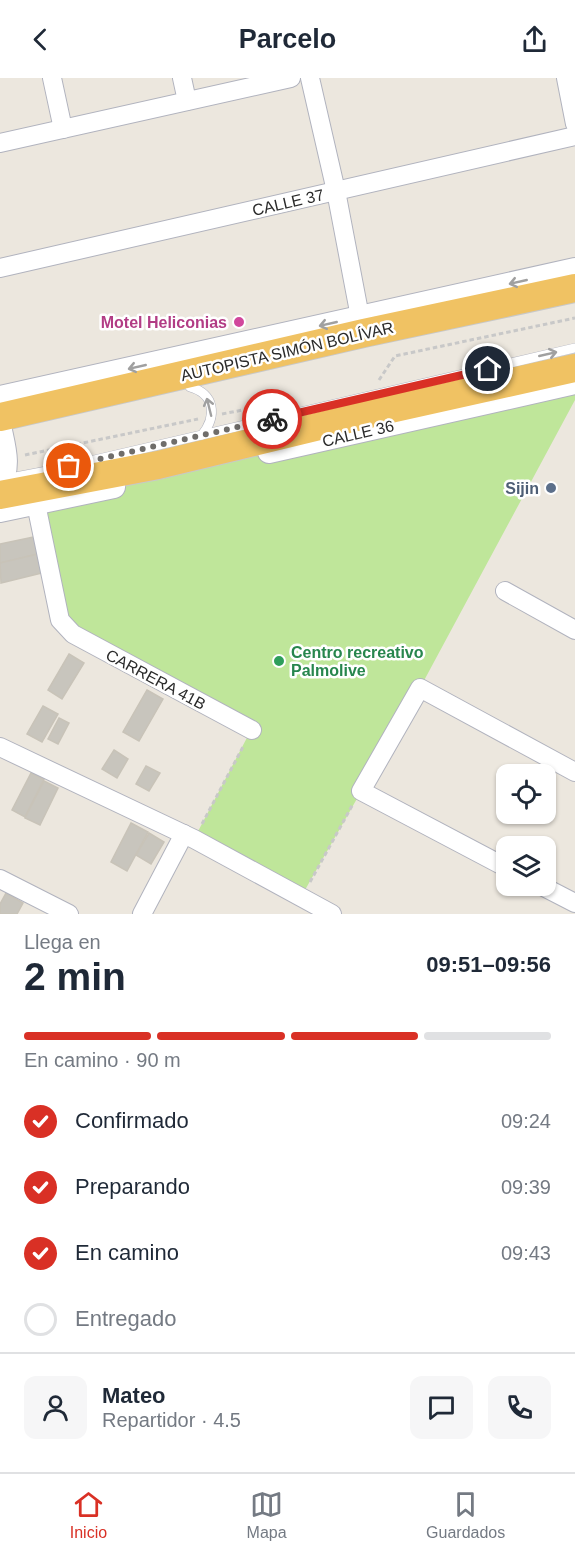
<!DOCTYPE html>
<html lang="es">
<meta charset="utf-8">
<style>
body{margin:0;font-family:Arial,sans-serif;background:#f6f6f7;color:#1f2937;height:100vh;display:flex;flex-direction:column;font-size:22px;white-space:nowrap}
*{box-sizing:border-box;margin:0}
p{font-size:20px;color:#747a83}
.icon{flex:none;width:33px;height:33px;fill:none;stroke:currentColor;stroke-width:2;stroke-linecap:round;stroke-linejoin:round}
.map{position:relative;height:836px;overflow:hidden}
.sheet{display:flex;flex-direction:column;background:#fff;flex:1}
.sheet>*{flex:none}
.tools{position:absolute;left:496px;top:686px;display:grid;gap:12px}
.tools a{display:grid;place-items:center;width:60px;height:60px;border-radius:12px;background:#fff;box-shadow:0 2px 4px #0004;font-size:30px}
.pin{position:absolute;display:grid;place-items:center;width:51px;height:51px;color:#fff;margin:-26px;border:3px solid #fff;border-radius:50%;box-shadow:0 2px 6px #0007}
.courier{position:absolute;display:grid;place-items:center;width:60px;height:60px;margin:-30px;border:4px solid #d93025;border-radius:50%;background:#fff;color:#222;box-shadow:0 2px 8px #0007}
.overview em{font-style:normal;font-weight:600}
.overview div{display:flex;flex-direction:column-reverse}
.overview{display:flex;align-items:center;justify-content:space-between;height:102px;padding:0 24px}
h1{font-size:39px;font-weight:600;line-height:45px}
.bar{display:grid;grid-template-columns:repeat(4,1fr);gap:9px 6px;align-content:center;height:72px;padding:0 24px}
.bar i{height:8px;border-radius:4px;background:#e0e1e3}
.bar .active{background:#d93025}
.bar p{grid-column:span 4}
.line{display:flex;align-items:center;gap:15px;padding:0 24px;border-top:2px solid #e0e1e3}
.line div{flex:1}
.round{display:grid;place-items:center;flex:none;width:63px;height:63px;border-radius:12px;background:#f6f6f7}
ol{padding:0 24px;list-style:none}
li{display:flex;align-items:center;gap:18px;height:66px}
li p{margin-inline-start:auto}
li .icon{padding:6px;border-radius:50%;background:#d93025;color:#fff;stroke-width:4}
li:last-child{color:#747a83}
li i{width:33px;height:33px;border:3px solid #e0e1e3;border-radius:50%}
header{display:flex;justify-content:space-between;align-items:center;height:78px;padding:0 24px;background:#fff;font-size:27px;font-weight:600}
.tab-bar{display:flex;justify-content:space-around;align-items:center;height:84px;border-top:2px solid #e0e1e3;background:#fff;font-size:16px;color:#747a83}
.tab-bar a{display:grid;justify-items:center;gap:3px}
.tab-bar .active{color:#d93025}
.map>svg:first-child{display:block}
.pitch{fill:#bfe69a}
.building{fill:#c8c5bd;stroke:#c8c3b8;stroke-width:1.5}
.lines{fill:none;stroke-linecap:round;stroke-linejoin:round}
.service-casing{stroke:#b1b3be;stroke-width:10}
.minor-casing{stroke:#b1b3be;stroke-width:20}
.tertiary-casing{stroke:#b1b3be;stroke-width:24}
.trunk-casing{stroke:#c8c8c8;stroke-width:30}
.path{stroke:#c8c8c8;stroke-width:3;stroke-dasharray:4.5 3;stroke-linecap:butt}
.service{stroke:#fff;stroke-width:9}
.minor{stroke:#fff;stroke-width:18}
.tertiary{stroke:#fff;stroke-width:22}
.trunk{stroke:#f0c263;stroke-width:28}
.oneway{stroke:#a0a0a0}
.done{stroke:#6f6d6a;stroke-width:6;stroke-dasharray:0 10.8}
.route{stroke:#d93025;stroke-width:8}
.hotel-dot{fill:#d1479c;stroke:#fff;stroke-width:2}
.service-dot{fill:#5c6f8a;stroke:#fff;stroke-width:2}
.leisure-dot{fill:#2e9e5b;stroke:#fff;stroke-width:2}
.labels{text-anchor:middle;stroke-width:5;stroke-linejoin:round;paint-order:stroke}
.street-label{font-size:16px;fill:#2b2b2b;stroke:#fff}
.hotel-label{font-size:16px;font-weight:bold;fill:#b23c85;stroke:#fff;text-anchor:end}
.service-label{font-size:16px;font-weight:bold;fill:#4e5e75;stroke:#fff;text-anchor:end}
.leisure-label{font-size:16px;font-weight:bold;fill:#27864d;stroke:#fff;text-anchor:start}
</style>
<header><svg class="icon" aria-label="back" viewBox="0 0 24 24"><path d="M15 5l-7 7 7 7"/></svg>Parcelo<svg class="icon" aria-label="share" viewBox="0 0 24 24"><path d="M12 15V3M7 8l5-5 5 5M5 13v7h14v-7"/></svg></header>
<div class="map">
<svg width="575" height="836" viewBox="0 0 575 836">
<rect width="100%" height="100%" fill="#ece7de"/>
<polygon class="pitch" points="575,305 575,322 420,610 301,819 194,761 251,652 73,556 36,426"/>
<g class="building">
<polygon points="34,459 38,476 0,485 0,466"/>
<polygon points="38,476 42,495 1,505 0,485"/>
<polygon points="69,576 84,585 62,621 48,612"/>
<polygon points="147,612 163,621 139,663 123,654"/>
<polygon points="43,628 58,636 42,664 27,656"/>
<polygon points="59,640 69,645 58,666 48,661"/>
<polygon points="114,672 128,681 117,700 102,691"/>
<polygon points="146,688 160,695 149,713 136,706"/>
<polygon points="31,695 44,701 25,739 12,732"/>
<polygon points="44,703 58,710 40,747 25,740"/>
<polygon points="131,745 148,754 127,793 111,784"/>
<polygon points="149,755 164,764 151,786 136,777"/>
<polygon points="6,815 23,825 17,836 0,836 0,826"/>
</g>
<g class="lines">
<g class="service-casing">
<g id="service">
<path d="M190 309C215 316 217 338 202 357"/>
<polyline points="5,401 47,393 575,270"/>
</g>
</g>
<g class="minor-casing">
<g id="minor">
<polyline points="52,0 63,51"/>
<polyline points="182,0 187,23"/>
<polyline points="310,0 336,113 360,239"/>
<polyline points="566,0 575,46"/>
<polyline points="0,65 291,0"/>
<polyline points="0,190 575,58"/>
<polyline points="36,426 60,542 73,556 252,652"/>
<polyline points="505,513 575,552"/>
<polyline points="0,669 194,761 332,836"/>
<polyline points="507,790 361,713 420,610 575,694"/>
<polyline points="0,801 69,836"/>
<polyline points="540,807 575,825"/>
<polyline points="142,836 184,756"/>
</g>
</g>
<g class="tertiary-casing">
<g id="tertiary">
<polyline points="0,319 575,191"/>
<path d="M0 348C4 368 11 388 0 407"/>
<polyline points="269,374 575,305"/>
<polyline points="0,433 114,409"/>
</g>
</g>
<g class="trunk-casing">
<g id="trunk">
<polyline points="0,339 364,255 575,210"/>
<polyline points="0,417 158,387 382,333 575,290"/>
</g>
</g>
<g class="path">
<polyline points="379,302 395,278 575,240"/>
<polyline points="222,336 274,326"/>
<polyline points="25,377 198,341"/>
<polyline points="202,746 244,667"/>
<polyline points="310,804 353,726"/>
</g>
<use href="#service" class="service"/>
<use href="#minor" class="minor"/>
<use href="#tertiary" class="tertiary"/>
<use href="#trunk" class="trunk"/>
</g>
<defs><path id="oneway-shaft" d="M-6 0H5M1.5-3L5.5 0L1.5 3" fill="none" stroke-width="1.6" stroke-linecap="round" stroke-linejoin="round" transform="scale(1.5)"/></defs>
<g class="oneway">
<use href="#oneway-shaft" transform="translate(518 204) rotate(167)"/>
<use href="#oneway-shaft" transform="translate(328 246) rotate(167)"/>
<use href="#oneway-shaft" transform="translate(548 276) rotate(-13)"/>
<use href="#oneway-shaft" transform="translate(137 289) rotate(167)"/>
<use href="#oneway-shaft" transform="translate(209 329) rotate(-104)"/>
</g>
<g class="lines">
<polyline class="done" points="69,388 272,341"/>
<polyline class="route" points="272,341 488,291"/>
</g>
<circle class="hotel-dot" cx="239" cy="244" r="6"/>
<circle class="service-dot" cx="551" cy="410" r="6"/>
<circle class="leisure-dot" cx="279" cy="583" r="6"/>
<g class="labels">
<g class="street-label">
<text transform="translate(288 124) rotate(-13)" y="6">CALLE 37</text>
<text transform="translate(287 273) rotate(-13)" y="6">AUTOPISTA SIMÓN BOLÍVAR</text>
<text transform="translate(358 355) rotate(-13)" y="6">CALLE 36</text>
<text transform="translate(156 601) rotate(28)" y="6">CARRERA 41B</text>
</g>
<g class="hotel-label">
<text x="227" y="250">Motel Heliconias</text>
</g>
<g class="service-label">
<text x="539" y="416">Sijin</text>
</g>
<g class="leisure-label">
<text x="291" y="580">Centro recreativo<tspan x="291" dy="18">Palmolive</tspan></text>
</g>
</g>
</svg>
<div class="tools">
<a><svg class="icon" aria-label="locate" viewBox="0 0 24 24"><circle cx="12" cy="12" r="6"/><path d="M12 2v4M12 18v4M2 12h4M18 12h4"/></svg></a>
<a><svg class="icon" aria-label="layers" viewBox="0 0 24 24"><path d="M12 4l9 5-9 5-9-5zM3 14l9 5 9-5"/></svg></a>
</div>
<div class="pin" style="left:69px;top:388px;background:#ea580c"><svg class="icon" aria-label="bag" viewBox="0 0 24 24"><path d="M5 8h14l-1 12H6zM9 8a3 3 0 0 1 6 0"/></svg></div>
<div class="pin" style="left:488px;top:291px;background:#1f2937"><svg class="icon" aria-label="home" viewBox="0 0 24 24"><path d="M3 11l9-7 9 7M6 9v11h12V9"/></svg></div>
<div class="courier" style="left:272px;top:341px"><svg class="icon" aria-label="bike" viewBox="0 0 24 24"><circle cx="6" cy="16" r="4"/><circle cx="18" cy="16" r="4"/><path d="M6 16l4-8h5l3 8M10 8l3 8H6M13 5h3"/></svg></div>
</div>
<section class="sheet">
<div class="overview"><div><h1>2 min</h1><p>Llega en</p></div><em>09:51–09:56</em></div>
<div class="bar"><i class="active"></i><i class="active"></i><i class="active"></i><i></i><p>En camino · 90 m</p></div>
<ol>
<li><svg class="icon" aria-label="check" viewBox="0 0 24 24"><path d="M5 12l5 5 9-10"/></svg>Confirmado<p>09:24</p></li>
<li><svg class="icon" aria-label="check" viewBox="0 0 24 24"><path d="M5 12l5 5 9-10"/></svg>Preparando<p>09:39</p></li>
<li><svg class="icon" aria-label="check" viewBox="0 0 24 24"><path d="M5 12l5 5 9-10"/></svg>En camino<p>09:43</p></li>
<li><i></i>Entregado</li>
</ol>
<div class="line" style="height:108px"><a class="round"><svg class="icon" aria-label="person" viewBox="0 0 24 24"><circle cx="12" cy="8" r="4"/><path d="M4 21q1-7 8-7t8 7"/></svg></a><div><b>Mateo</b><p>Repartidor · 4.5</p></div><a class="round"><svg class="icon" aria-label="chat" viewBox="0 0 24 24"><path d="M4 5h16v11H9l-5 4z"/></svg></a><a class="round"><svg class="icon" aria-label="phone" viewBox="0 0 24 24"><path d="M5 4h4l2 5-3 2q2 4 5 5l2-3 5 2v4C11 20 4 13 5 4z"/></svg></a></div>
</section>
<nav class="tab-bar">
<a class="active"><svg class="icon" aria-label="home" viewBox="0 0 24 24"><path d="M3 11l9-7 9 7M6 9v11h12V9"/></svg>Inicio</a>
<a><svg class="icon" aria-label="map" viewBox="0 0 24 24"><path d="M3 6l6-2 6 2 6-2v14l-6 2-6-2-6 2zM9 4v14M15 6v14"/></svg>Mapa</a>
<a><svg class="icon" aria-label="saved" viewBox="0 0 24 24"><path d="M7 4h10v16l-5-4-5 4z"/></svg>Guardados</a>
</nav>
